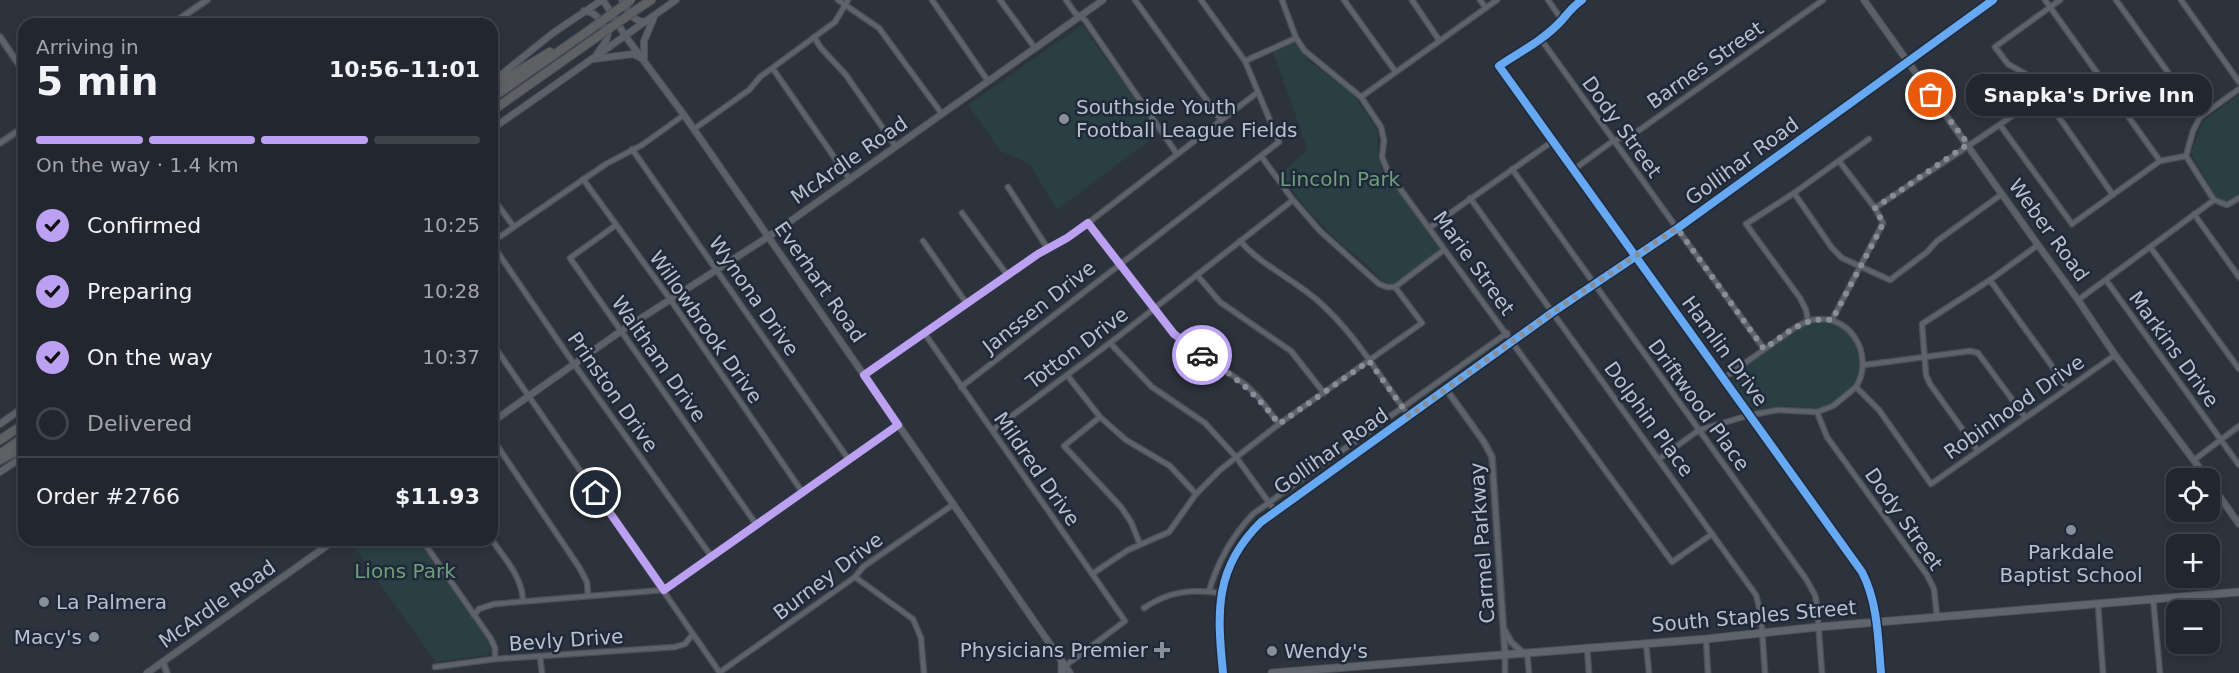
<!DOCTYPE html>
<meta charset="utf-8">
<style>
body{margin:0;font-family:"DejaVu Sans",sans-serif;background:#2a2e36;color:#f1f3f6;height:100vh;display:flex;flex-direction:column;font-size:22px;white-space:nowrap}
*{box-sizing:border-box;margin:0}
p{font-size:20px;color:#a2a5aa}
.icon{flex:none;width:33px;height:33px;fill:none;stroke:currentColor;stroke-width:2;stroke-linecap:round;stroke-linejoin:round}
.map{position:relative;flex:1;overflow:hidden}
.side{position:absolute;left:18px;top:18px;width:480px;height:528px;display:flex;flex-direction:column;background:#22262e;border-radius:18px;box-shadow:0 3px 9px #0003,0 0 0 2px #3f434a}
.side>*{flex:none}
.fabs{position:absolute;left:2166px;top:468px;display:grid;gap:12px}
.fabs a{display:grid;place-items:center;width:54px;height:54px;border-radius:12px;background:#22262e;box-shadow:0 3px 9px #0003,0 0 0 2px #3f434a;font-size:30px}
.pin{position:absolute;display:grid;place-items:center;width:51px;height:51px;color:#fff;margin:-26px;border:3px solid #fff;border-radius:50%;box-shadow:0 2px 6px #0007}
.courier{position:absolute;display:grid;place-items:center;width:60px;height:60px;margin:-30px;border:4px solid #bca0f2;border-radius:50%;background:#fff;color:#222;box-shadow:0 2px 8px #0007}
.bubble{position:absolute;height:42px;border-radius:18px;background:#22262e;box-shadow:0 3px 9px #0003,0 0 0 2px #3f434a;font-size:20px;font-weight:700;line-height:42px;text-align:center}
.headline em{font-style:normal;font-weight:700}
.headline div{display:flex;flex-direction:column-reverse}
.headline{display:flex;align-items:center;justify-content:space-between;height:102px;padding:0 18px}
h1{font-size:39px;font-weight:700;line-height:45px}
.bar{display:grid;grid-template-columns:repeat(4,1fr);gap:9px 6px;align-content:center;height:72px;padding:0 18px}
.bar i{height:8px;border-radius:4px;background:#3f434a}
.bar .selected{background:#bca0f2}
.bar p{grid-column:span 4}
.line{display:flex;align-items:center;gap:15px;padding:0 18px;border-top:2px solid #3f434a}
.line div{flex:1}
ol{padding:0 18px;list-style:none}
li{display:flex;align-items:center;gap:18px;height:66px}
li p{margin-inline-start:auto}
li .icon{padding:6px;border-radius:50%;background:#bca0f2;color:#111;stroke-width:4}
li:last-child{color:#a2a5aa}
li i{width:33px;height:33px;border:3px solid #3f434a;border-radius:50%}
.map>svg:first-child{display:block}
.green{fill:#293f44}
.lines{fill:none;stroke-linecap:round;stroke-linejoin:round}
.minor-casing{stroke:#4a4e55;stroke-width:7}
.tertiary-casing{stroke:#4a4e55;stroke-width:8}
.secondary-casing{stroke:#4a4e55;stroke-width:8}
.primary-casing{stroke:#4b505a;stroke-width:9}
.motorway-casing{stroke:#4a5059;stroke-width:10}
.minor{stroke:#5e626a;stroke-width:4.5}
.tertiary{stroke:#5e626a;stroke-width:5}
.secondary{stroke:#5c6068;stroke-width:6}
.primary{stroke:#60646c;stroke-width:7}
.motorway{stroke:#5e6064;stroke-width:8}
.motorway-bridge-casing{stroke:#4a5059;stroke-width:10;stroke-linecap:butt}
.motorway-bridge{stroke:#5e6064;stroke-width:8}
.cycleway-casing{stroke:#1f2939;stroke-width:11}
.cycleway{stroke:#66a8f1;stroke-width:8}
.done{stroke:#878f9b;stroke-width:6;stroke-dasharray:0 10.8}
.route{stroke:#bca0f2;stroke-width:8}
.poi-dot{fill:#878f9b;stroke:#1f2939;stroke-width:2}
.labels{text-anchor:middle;stroke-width:5;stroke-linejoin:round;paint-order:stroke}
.street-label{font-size:20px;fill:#b8c0cd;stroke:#1f2939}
.poi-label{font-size:20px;fill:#b8c0cd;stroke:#1f2939;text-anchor:start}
.park-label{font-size:20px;fill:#6e9f7a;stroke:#1f2939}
</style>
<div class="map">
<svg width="2239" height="673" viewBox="0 0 2239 673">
<rect width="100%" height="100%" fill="#2d333d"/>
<g class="green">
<polygon points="1082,25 1159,133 1057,210 1030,164 1001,151 968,105"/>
<polygon points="1295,42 1308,61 1352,93 1377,129 1378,155 1381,166 1439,249 1439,252 1393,284 1383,282 1362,260 1338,241 1308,210 1280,175 1308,150 1273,52"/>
<polygon points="2239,95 2239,195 2228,203 2218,200 2191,153 2203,121"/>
<path d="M1824 321C1873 335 1870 390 1824 406 1812 411 1800 405 1788 406 1748 408 1758 419 1732 383L1733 375 1799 329 1808 324Z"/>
<polygon points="349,540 417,540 489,642 490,651 488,655 436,662"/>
</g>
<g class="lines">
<g class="minor-casing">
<g id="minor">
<polyline points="838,0 879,28 942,114"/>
<polyline points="932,0 988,81"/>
<polyline points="1000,0 1035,48"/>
<polyline points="1066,0 1075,13 1085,20 1177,154"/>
<polyline points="1135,0 1221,120"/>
<polyline points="1282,0 1296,38 1305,51 1361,97 1381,127 1384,141 1382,157 1388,172 1672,562 1712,534"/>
<polyline points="1344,0 1395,71"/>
<polyline points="1412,0 1439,40"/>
<polyline points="1480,0 1486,8"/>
<polyline points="1548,0 1562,20"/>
<path d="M1582 0C1572 7 1569 12 1562 20 1545 39 1520 52 1499 66L1862 572C1878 603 1878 639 1881 673"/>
<polyline points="2045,0 2160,161"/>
<polyline points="2060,0 1995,47 2008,64 2031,77 2113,195"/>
<polyline points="2116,0 2200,117"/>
<polyline points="2181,0 2239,82"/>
<polyline points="814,37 821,48 846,75 896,147"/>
<polyline points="1540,38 1764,349"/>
<polyline points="1245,61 1296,38"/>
<polyline points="773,69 850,180"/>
<polyline points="1361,97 1497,0"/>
<polyline points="2000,125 2072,224 2160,161 2186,156 2193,131 2200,117 2239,89"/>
<polyline points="694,129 749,90 760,77 835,22 848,0"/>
<path d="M1869 139 1794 193 1746 224 1800 298 1806 310 1808 321C1848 309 1876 354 1856 387L1879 410 1931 484 2115 355"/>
<polyline points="632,149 849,460"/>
<polyline points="2186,156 2214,200"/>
<polyline points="1512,169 1806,579 1815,595 1817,606 1822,673"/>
<polyline points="1573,170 1613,141 1638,131 1823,0"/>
<polyline points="583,179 670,299 803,493"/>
<polyline points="1008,187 1048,249"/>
<polyline points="1794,193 1832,248 1842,258 1890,280 1927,252 1937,241 2002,194"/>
<polyline points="492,197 514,227"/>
<polyline points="1470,198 1756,595 1761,615 1765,673"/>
<path d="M1875 208C1931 170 1989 134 2044 93"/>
<polyline points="962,213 1008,276"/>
<polyline points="2194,214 2239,277"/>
<polyline points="1088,223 1174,334 1246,385 1260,399 1279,424"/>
<polyline points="616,225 570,258 756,524"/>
<polyline points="1429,228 1553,141"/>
<polyline points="923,241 967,304"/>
<path d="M1240 241C1262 266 1292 278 1317 300 1354 332 1380 377 1409 416"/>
<polyline points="492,242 606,164 642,145 684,115"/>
<polyline points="492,244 574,364 711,556"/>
<polyline points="2151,248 2239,369"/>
<polyline points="1197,275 1220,302 1291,351 1324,393"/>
<polyline points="1990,280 2067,387"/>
<polyline points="2106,280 2239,465"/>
<polyline points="1395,287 1444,250"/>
<polyline points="2078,300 2214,200 2227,205 2239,198"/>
<polyline points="1832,320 1883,223 1875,208 1839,161"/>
<polyline points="925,334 1125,621 1065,666"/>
<polyline points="492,343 720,673"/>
<polyline points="1110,343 1152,387 1205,423 1236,457 1275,511"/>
<polyline points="1864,365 1970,351 1978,353 2025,417"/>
<polyline points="864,375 1038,254 1067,238 1088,223 1258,92"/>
<polyline points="1067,375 1100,417 1126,440 1170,466 1196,494"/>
<polyline points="1724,378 1796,327 1808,321"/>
<polyline points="961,387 1279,142 1245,61 1201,0"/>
<polyline points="1817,412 1827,437 1927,575 1934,589 1937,617"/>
<polyline points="1100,417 1064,446 1121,507 1131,522 1140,544"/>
<polyline points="993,430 1110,343 1293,200"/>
<polyline points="492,438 579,567 587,582 588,595"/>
<polyline points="1978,451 1930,384 1926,375 1922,324 1990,280 2038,245"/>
<polyline points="1659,459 1699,430 1750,415 1778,410 1817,412 1833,406 1856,387"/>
<polyline points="2194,460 2239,426"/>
<polyline points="422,540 491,639 495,648 495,659"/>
<path d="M492 540C505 559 522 577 523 600"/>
<polyline points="1092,574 1128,550 1169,532 1196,494 1220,470 1279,424 1422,323 1395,287 1387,287 1379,284 1320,231 1293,200 1261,156"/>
<polyline points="855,577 913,619 921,638 924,673"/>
<path d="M1209 591C1218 561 1231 537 1253 514L1507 333"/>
<polyline points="2153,598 2160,673"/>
<polyline points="2098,604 2103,673"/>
<path d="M1144 608C1169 591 1192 589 1221 593"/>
<polyline points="474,615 479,609 494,604 664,590 899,425"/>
<polyline points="1706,639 1708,673"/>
<polyline points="1646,643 1649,673"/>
<polyline points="1587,647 1589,673"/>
<polyline points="1527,652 1529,673"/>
<polyline points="540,657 542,673"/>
<polyline points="435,667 495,659 675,647 685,644 693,634"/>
<polyline points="720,672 855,577 863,567 954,504"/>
<polyline points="1505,673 1505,655"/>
</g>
</g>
<g class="tertiary-casing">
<g id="tertiary">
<polyline points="172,24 207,0"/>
<polyline points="0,37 24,72"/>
<polyline points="0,143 24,127"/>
<polyline points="1446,389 1484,442 1492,457 1505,653"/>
<polyline points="1505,631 1511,642 1522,652"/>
<polyline points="163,662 167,673"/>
</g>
</g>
<g class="secondary-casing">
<g id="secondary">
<polyline points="603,0 626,37 684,115 1070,673"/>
<path d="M622 0C628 10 632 22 646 22"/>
<polyline points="1864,0 2038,245 2078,300 2115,355 2207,478"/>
<path d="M584 11C597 11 602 24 608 34L606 41 597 54"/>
<polyline points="594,59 633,54 643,59"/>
<polyline points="644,59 644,41 654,17"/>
<polyline points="492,82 553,33 602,0"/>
<polyline points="492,129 676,0"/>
<polyline points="492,422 621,331 768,237 1103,0"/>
<polyline points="0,424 24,407"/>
<polyline points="0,472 24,456"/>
<polyline points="2210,483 2239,524"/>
<polyline points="147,673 335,540"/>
<path d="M1223 673C1217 612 1214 568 1261 522L1553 312 1678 228 1993 0"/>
</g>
</g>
<g class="primary-casing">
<g id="primary">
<polyline points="1062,662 1062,673"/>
<polyline points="1272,673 1706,639 1818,627 2239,592"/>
</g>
</g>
<g class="motorway-casing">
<g id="motorway">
<polyline points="639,8 651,0"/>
<polyline points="492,87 550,52"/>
<polyline points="492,98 588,31"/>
<polyline points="492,111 597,37"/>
<polyline points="0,440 24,424"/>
<polyline points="0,454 24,437"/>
<polyline points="0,460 24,447"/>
</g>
</g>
<use href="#minor" class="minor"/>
<use href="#tertiary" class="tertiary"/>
<use href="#secondary" class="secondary"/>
<use href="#primary" class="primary"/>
<use href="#motorway" class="motorway"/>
<g class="motorway-bridge-casing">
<g id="motorway-bridge">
<polyline points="588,31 631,0"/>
<polyline points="597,37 639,8"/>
</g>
</g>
<use href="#motorway-bridge" class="motorway-bridge"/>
<g class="cycleway-casing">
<g id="cycleway">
<path d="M1582 0C1572 7 1569 12 1562 20 1545 39 1520 52 1499 66L1862 572C1878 603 1878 639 1881 673"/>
<path d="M1223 673C1217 612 1214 568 1261 522L1553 312 1678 228 1993 0"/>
</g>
</g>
<use href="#cycleway" class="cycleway"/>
</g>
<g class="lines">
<path class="done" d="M1202 355C1236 378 1254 391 1279 424L1369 361 1409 416 1553 312 1677 228 1764 349C1786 334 1804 316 1832 320L1880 230 1883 223 1875 208 1968 144 1931 95"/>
<polyline class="route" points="596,493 664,590 898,425 864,375 1038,254 1067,238 1088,223 1174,334 1202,355"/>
</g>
<g class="poi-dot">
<circle cx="1064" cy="119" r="6"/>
<circle cx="2071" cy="530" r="6"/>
<circle cx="44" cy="602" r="6"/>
<circle cx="94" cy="637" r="6"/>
<path d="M1159 641h6v6h6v6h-6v6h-6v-6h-6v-6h6z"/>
<circle cx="1272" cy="651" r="6"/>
</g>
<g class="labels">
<g class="street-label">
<text transform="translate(1705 65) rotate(-35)" y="7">Barnes Street</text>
<text transform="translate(1622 127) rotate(54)" y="7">Dody Street</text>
<text transform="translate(849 160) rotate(-35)" y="7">McArdle Road</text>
<text transform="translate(1742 161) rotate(-36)" y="7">Gollihar Road</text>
<text transform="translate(2049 230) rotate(54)" y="7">Weber Road</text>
<text transform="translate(1474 263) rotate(54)" y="7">Marie Street</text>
<text transform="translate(820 282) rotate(55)" y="7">Everhart Road</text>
<text transform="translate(754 296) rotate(55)" y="7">Wynona Drive</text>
<text transform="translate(1039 307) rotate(-38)" y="7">Janssen Drive</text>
<text transform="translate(706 327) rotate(55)" y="7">Willowbrook Drive</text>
<text transform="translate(1077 348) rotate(-37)" y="7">Totton Drive</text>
<text transform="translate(2174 349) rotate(54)" y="7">Markins Drive</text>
<text transform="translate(1725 351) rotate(54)" y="7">Hamlin Drive</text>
<text transform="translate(659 359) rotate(55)" y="7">Waltham Drive</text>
<text transform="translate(613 392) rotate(55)" y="7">Prinston Drive</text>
<text transform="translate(1699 405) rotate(54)" y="7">Driftwood Place</text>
<text transform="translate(2014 407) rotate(-35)" y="7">Robinhood Drive</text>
<text transform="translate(1649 419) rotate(54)" y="7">Dolphin Place</text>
<text transform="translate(1331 451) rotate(-35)" y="7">Gollihar Road</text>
<text transform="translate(1037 469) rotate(55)" y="7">Mildred Drive</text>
<text transform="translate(1904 519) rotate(55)" y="7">Dody Street</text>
<text transform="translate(1482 543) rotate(-94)" y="7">Carmel Parkway</text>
<text transform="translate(828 576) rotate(-37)" y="7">Burney Drive</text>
<text transform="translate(217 604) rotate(-35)" y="7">McArdle Road</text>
<text transform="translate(1754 616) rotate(-5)" y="7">South Staples Street</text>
<text transform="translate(566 640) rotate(-4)" y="7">Bevly Drive</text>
</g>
<g class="poi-label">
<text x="1076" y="114">Southside Youth<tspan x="1076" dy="23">Football League Fields</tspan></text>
<text x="2071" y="559" text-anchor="middle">Parkdale<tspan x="2071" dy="23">Baptist School</tspan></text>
<text x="56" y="609">La Palmera</text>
<text x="82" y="644" text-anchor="end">Macy's</text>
<text x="1148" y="657" text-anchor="end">Physicians Premier</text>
<text x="1284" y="658">Wendy's</text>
</g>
<g class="park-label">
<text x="1340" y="186">Lincoln Park</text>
<text x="405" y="578">Lions Park</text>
</g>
</g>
</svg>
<div class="fabs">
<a><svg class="icon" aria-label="locate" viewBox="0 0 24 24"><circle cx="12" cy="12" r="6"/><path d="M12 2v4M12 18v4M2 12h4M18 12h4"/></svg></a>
<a>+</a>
<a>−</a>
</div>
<div class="pin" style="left:1931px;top:95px;background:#ea580c"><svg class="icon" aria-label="bag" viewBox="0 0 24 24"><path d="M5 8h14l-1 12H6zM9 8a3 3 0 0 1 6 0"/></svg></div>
<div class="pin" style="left:596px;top:493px;background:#1f2937"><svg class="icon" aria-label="home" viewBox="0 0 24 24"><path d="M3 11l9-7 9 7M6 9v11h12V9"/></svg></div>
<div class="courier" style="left:1202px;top:355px"><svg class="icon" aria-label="car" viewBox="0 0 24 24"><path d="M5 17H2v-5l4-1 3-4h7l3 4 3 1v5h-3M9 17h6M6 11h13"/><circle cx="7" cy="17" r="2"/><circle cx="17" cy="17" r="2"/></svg></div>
<div class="bubble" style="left:1966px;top:74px;width:246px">Snapka's Drive Inn</div>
<section class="side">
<div class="headline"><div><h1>5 min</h1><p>Arriving in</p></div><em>10:56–11:01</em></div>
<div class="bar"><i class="selected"></i><i class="selected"></i><i class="selected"></i><i></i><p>On the way · 1.4 km</p></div>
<ol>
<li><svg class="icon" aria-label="check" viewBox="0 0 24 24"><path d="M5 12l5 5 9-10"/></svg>Confirmed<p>10:25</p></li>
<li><svg class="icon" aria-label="check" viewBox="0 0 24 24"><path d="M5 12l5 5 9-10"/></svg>Preparing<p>10:28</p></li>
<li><svg class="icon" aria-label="check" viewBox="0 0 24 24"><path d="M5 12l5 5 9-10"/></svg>On the way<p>10:37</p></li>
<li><i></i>Delivered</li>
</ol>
<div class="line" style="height:78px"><div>Order #2766</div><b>$11.93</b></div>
</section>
</div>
